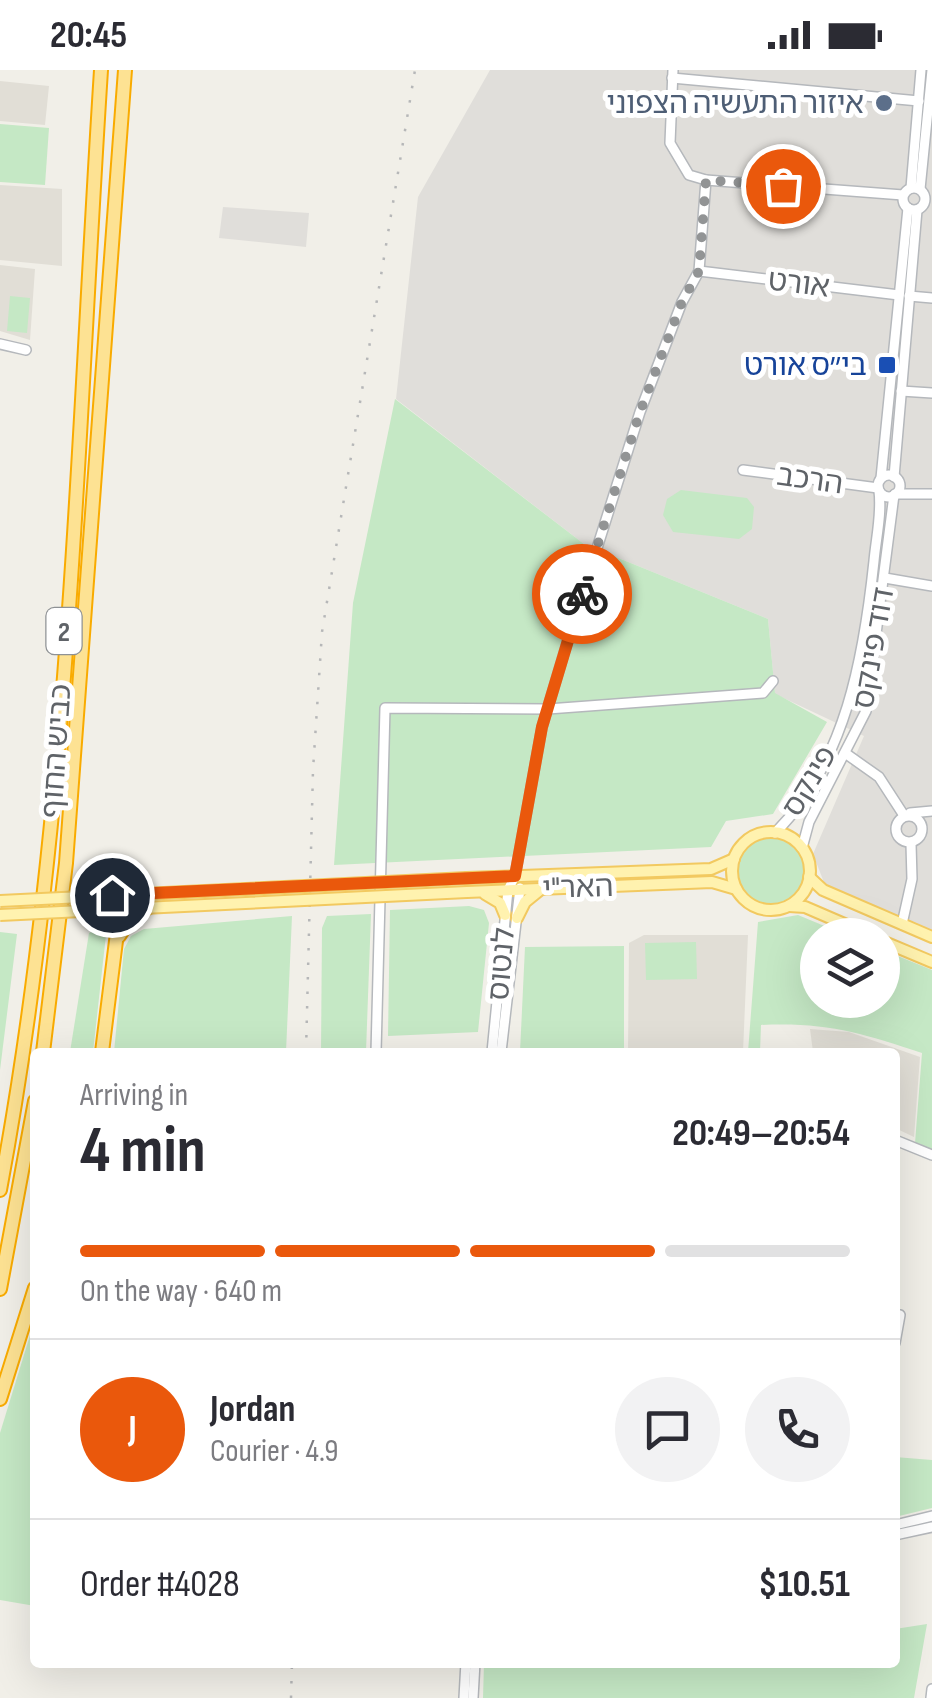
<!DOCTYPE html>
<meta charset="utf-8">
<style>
body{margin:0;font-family:"Sofia Sans Condensed","Noto Sans Hebrew",sans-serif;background:#f2f2f3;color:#2b2b33;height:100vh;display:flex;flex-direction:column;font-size:38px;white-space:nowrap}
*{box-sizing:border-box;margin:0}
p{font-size:32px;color:#7c7c81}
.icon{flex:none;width:55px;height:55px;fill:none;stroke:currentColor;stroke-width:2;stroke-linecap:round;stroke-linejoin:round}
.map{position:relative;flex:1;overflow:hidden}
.sheet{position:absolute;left:30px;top:978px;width:870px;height:620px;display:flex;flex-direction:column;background:#fff;border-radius:10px;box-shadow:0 10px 40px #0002}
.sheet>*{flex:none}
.fabs{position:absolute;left:800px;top:848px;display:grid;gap:20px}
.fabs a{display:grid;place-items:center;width:100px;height:100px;border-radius:50%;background:#fff;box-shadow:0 10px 40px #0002;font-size:50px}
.pin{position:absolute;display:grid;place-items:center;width:85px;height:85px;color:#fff;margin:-42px;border:5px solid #fff;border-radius:50%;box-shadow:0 2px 10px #0007}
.courier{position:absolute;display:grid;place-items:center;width:100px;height:100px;margin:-50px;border:8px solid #ea580c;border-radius:50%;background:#fff;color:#222;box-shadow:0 2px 12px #0007}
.overview em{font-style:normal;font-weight:700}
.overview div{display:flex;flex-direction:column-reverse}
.overview{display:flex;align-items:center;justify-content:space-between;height:170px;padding:0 50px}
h1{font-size:65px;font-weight:700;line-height:75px}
.bar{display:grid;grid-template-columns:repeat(4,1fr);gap:15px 10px;align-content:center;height:120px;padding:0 50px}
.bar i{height:12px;border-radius:8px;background:#e1e1e2}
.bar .active{background:#ea580c}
.bar p{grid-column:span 4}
.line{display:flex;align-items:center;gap:25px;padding:0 50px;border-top:2px solid #e1e1e2}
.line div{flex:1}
.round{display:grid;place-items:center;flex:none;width:105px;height:105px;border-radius:52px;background:#f2f2f3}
.status{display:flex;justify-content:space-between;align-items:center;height:70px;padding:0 50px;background:#fff;direction:ltr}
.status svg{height:28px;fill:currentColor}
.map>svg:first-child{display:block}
.industrial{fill:#e0deda}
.education{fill:#e1ded6}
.green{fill:#c5e8c5}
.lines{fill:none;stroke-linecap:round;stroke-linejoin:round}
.minor-casing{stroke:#b5b8bc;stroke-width:12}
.major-casing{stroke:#f2c960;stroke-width:14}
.highway-casing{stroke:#f9ab00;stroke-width:16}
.minor{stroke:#fff;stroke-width:9}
.major{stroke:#fff2af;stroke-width:10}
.highway{stroke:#fde293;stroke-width:12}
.rail{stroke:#b6b7b8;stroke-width:2.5;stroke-dasharray:2.5 12;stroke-linecap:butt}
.major-bridge-casing{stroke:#f2c960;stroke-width:14;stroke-linecap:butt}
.major-bridge{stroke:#fff2af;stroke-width:10}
.done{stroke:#929495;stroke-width:10;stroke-dasharray:0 18}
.route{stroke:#ea580c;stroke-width:12}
.service-dot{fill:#5c6f8a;stroke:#fff;stroke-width:4}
.transit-dot{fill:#1a4fb4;stroke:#fff;stroke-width:4}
.labels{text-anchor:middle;stroke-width:10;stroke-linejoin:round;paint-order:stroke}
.shield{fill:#fff;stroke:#8f9295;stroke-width:2.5}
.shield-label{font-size:28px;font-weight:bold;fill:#5f6368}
.service-label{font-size:30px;fill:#4e5e75;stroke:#fff;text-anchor:end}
.street-label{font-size:30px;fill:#5f6368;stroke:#fff}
.transit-label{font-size:30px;fill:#164399;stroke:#fff;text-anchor:end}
</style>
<div class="status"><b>20:45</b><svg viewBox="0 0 49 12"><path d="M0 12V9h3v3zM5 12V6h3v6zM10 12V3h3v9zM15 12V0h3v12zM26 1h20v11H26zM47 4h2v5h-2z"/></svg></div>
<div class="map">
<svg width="932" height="1628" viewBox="0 0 932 1628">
<rect width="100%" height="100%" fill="#f1efe8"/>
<g class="industrial">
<polygon points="490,0 932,0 932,861 825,815 813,784 864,666 775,624 768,549 584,474 396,329 418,127"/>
<polygon points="223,137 309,143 306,177 219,168"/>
</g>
<g class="education">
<polygon points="0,11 49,16 45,55 0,51"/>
<polygon points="0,115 62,119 62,196 0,190"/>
<polygon points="0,195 35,199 30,270 0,261"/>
<polygon points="644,865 748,865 743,982 628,982 629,873"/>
<polygon points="810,959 849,962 920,987 914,1067 895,1058 895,982 813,982"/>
</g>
<g class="green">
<polygon points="0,54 49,58 45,115 0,112"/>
<polygon points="10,226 30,228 27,263 7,261"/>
<polygon points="395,329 584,474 768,549 775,623 827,652 773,744 726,751 711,777 334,795 353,533"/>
<polygon points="681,420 747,428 754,437 752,459 739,469 673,462 663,445 667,429"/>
<circle cx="770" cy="801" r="35"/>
<polygon points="469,836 484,840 489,853 478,962 388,966 390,840"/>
<polygon points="371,844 366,982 321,982 322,858 327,846"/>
<path d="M798 845 846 865H818V930H882L883 880 932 900V1081L915 1073 922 983C862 963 826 952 761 955L760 982H748L758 852Z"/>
<polygon points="292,846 286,982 114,982 124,879 131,866 144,859"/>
<polygon points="107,856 93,982 70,982 89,863"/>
<polygon points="0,862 17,864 0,1000"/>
<polygon points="696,872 697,909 646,910 645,873"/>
<polygon points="624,876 624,982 520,982 525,877"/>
<polygon points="35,1249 35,1536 0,1530 0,1363"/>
<polygon points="895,1387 932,1390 932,1438 895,1447"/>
<polygon points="927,1554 914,1628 483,1628 484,1593 895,1592 895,1559"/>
</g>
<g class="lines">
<g class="minor-casing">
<g id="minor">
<polyline points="672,8 919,31"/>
<polyline points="706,110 903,125"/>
<circle cx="914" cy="129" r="11"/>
<polyline points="911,118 921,0"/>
<polyline points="920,119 932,0"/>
<polyline points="699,201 899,225"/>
<polyline points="909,226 932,228"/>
<polyline points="0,274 26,280"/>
<polyline points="901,321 932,323"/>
<polyline points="743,400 878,418"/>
<circle cx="889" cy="416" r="11"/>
<polyline points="894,407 917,140"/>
<polyline points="881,408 908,138"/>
<polyline points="895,424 932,424"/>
<polyline points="885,508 932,516"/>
<polyline points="845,683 879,707 903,744"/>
<polyline points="910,743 932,741"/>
<circle cx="909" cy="759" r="13"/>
<path d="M775 763C846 692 864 586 874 491 876 468 882 444 879 421"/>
<polyline points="802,778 809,752 866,641 894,425"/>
<polyline points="902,854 912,809 911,774"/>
<polyline points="376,982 385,638 548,639 763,623 773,611"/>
<polyline points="492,982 508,820 515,806 542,657 568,570 640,342 682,232 699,201 706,110 689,105 670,73 673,0"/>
<polyline points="501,982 520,818"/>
<polyline points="895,1070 932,1085"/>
<polyline points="895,1273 900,1245"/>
<polyline points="895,1455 932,1446"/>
<polyline points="895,1465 932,1457"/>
<polyline points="464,1628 466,1592"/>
<polyline points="473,1628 475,1592"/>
<polyline points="931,1628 932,1619"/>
</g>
</g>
<g class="major-casing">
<g id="major">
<circle cx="771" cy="801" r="39"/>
<polyline points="809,807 823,820 932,867"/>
<polyline points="467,808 711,799 734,789"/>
<polyline points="467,822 712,812 736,819"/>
<polyline points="485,824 500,833 505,845"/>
<polyline points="789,836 805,837 870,865"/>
<polyline points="517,848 525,832 541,819"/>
<polyline points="882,871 932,892"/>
</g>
</g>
<g class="highway-casing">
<g id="highway">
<polyline points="119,866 132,846 149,837"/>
<polyline points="43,982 66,793 125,0"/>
<polyline points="102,982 117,863 113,828"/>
<path d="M0 1120C69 752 77 373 101 0"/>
<polyline points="0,1219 35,1031"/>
<polyline points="0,1329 35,1218"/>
</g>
</g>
<use href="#minor" class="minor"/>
<use href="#major" class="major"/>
<use href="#highway" class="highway"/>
<g class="rail">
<polyline points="306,982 313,700 322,562 415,0"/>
<polyline points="291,1628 292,1592"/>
</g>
<g class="major-bridge-casing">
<g id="major-bridge">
<polyline points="0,831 467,808"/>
<polyline points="0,845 467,822"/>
</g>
</g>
<use href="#major-bridge" class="major-bridge"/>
</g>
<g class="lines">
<polyline class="done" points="582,524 640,342 682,232 699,201 706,110 783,116"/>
<polyline class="route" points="112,825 515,806 542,657 582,524"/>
</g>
<circle class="service-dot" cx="884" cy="33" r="10"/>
<rect class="transit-dot" x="877" y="285" width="20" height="20" rx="5"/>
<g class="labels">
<rect class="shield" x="46.5" y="538" width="35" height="46" rx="8"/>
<g class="shield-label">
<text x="64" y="571">2</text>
</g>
<g class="service-label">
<text x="864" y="43">איזור התעשיה הצפוני</text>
</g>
<g class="street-label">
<text transform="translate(799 213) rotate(7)" y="10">אורט</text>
<text transform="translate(810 409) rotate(8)" y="10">הרכב</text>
<text transform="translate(873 578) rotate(-80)" y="10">דוד פינקס</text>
<text transform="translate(56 681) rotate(-86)" y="10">כביש החוף</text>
<text transform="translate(809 711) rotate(-59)" y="10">פינקס</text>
<text transform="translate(578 817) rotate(-2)" y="10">האר"י</text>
<text transform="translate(501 894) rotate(-85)" y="10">לנטוס</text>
</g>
<g class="transit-label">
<text x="867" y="305">בי״ס אורט</text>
</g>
</g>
</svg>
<div class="fabs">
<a><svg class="icon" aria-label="layers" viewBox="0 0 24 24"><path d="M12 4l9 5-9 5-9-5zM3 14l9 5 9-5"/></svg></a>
</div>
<div class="pin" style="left:783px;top:116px;background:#ea580c"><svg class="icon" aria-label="bag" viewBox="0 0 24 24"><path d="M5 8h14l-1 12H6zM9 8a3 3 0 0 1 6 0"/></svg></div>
<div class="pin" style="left:112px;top:825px;background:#1f2937"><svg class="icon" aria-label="home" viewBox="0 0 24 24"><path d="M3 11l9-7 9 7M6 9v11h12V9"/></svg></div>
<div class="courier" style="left:582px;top:524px"><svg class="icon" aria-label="bike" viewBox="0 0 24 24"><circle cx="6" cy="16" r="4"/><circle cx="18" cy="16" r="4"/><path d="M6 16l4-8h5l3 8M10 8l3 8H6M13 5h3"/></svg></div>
<section class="sheet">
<div class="overview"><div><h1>4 min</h1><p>Arriving in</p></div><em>20:49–20:54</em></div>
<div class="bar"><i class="active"></i><i class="active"></i><i class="active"></i><i></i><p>On the way · 640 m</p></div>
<div class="line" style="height:180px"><b class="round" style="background:#ea580c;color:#fff">J</b><div><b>Jordan</b><p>Courier · 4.9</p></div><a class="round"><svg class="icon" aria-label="chat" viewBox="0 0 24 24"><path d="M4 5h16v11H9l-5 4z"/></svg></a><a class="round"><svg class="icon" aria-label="phone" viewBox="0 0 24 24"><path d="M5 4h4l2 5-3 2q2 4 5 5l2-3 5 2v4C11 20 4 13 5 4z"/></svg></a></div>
<div class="line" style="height:130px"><div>Order #4028</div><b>$10.51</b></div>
</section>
</div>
